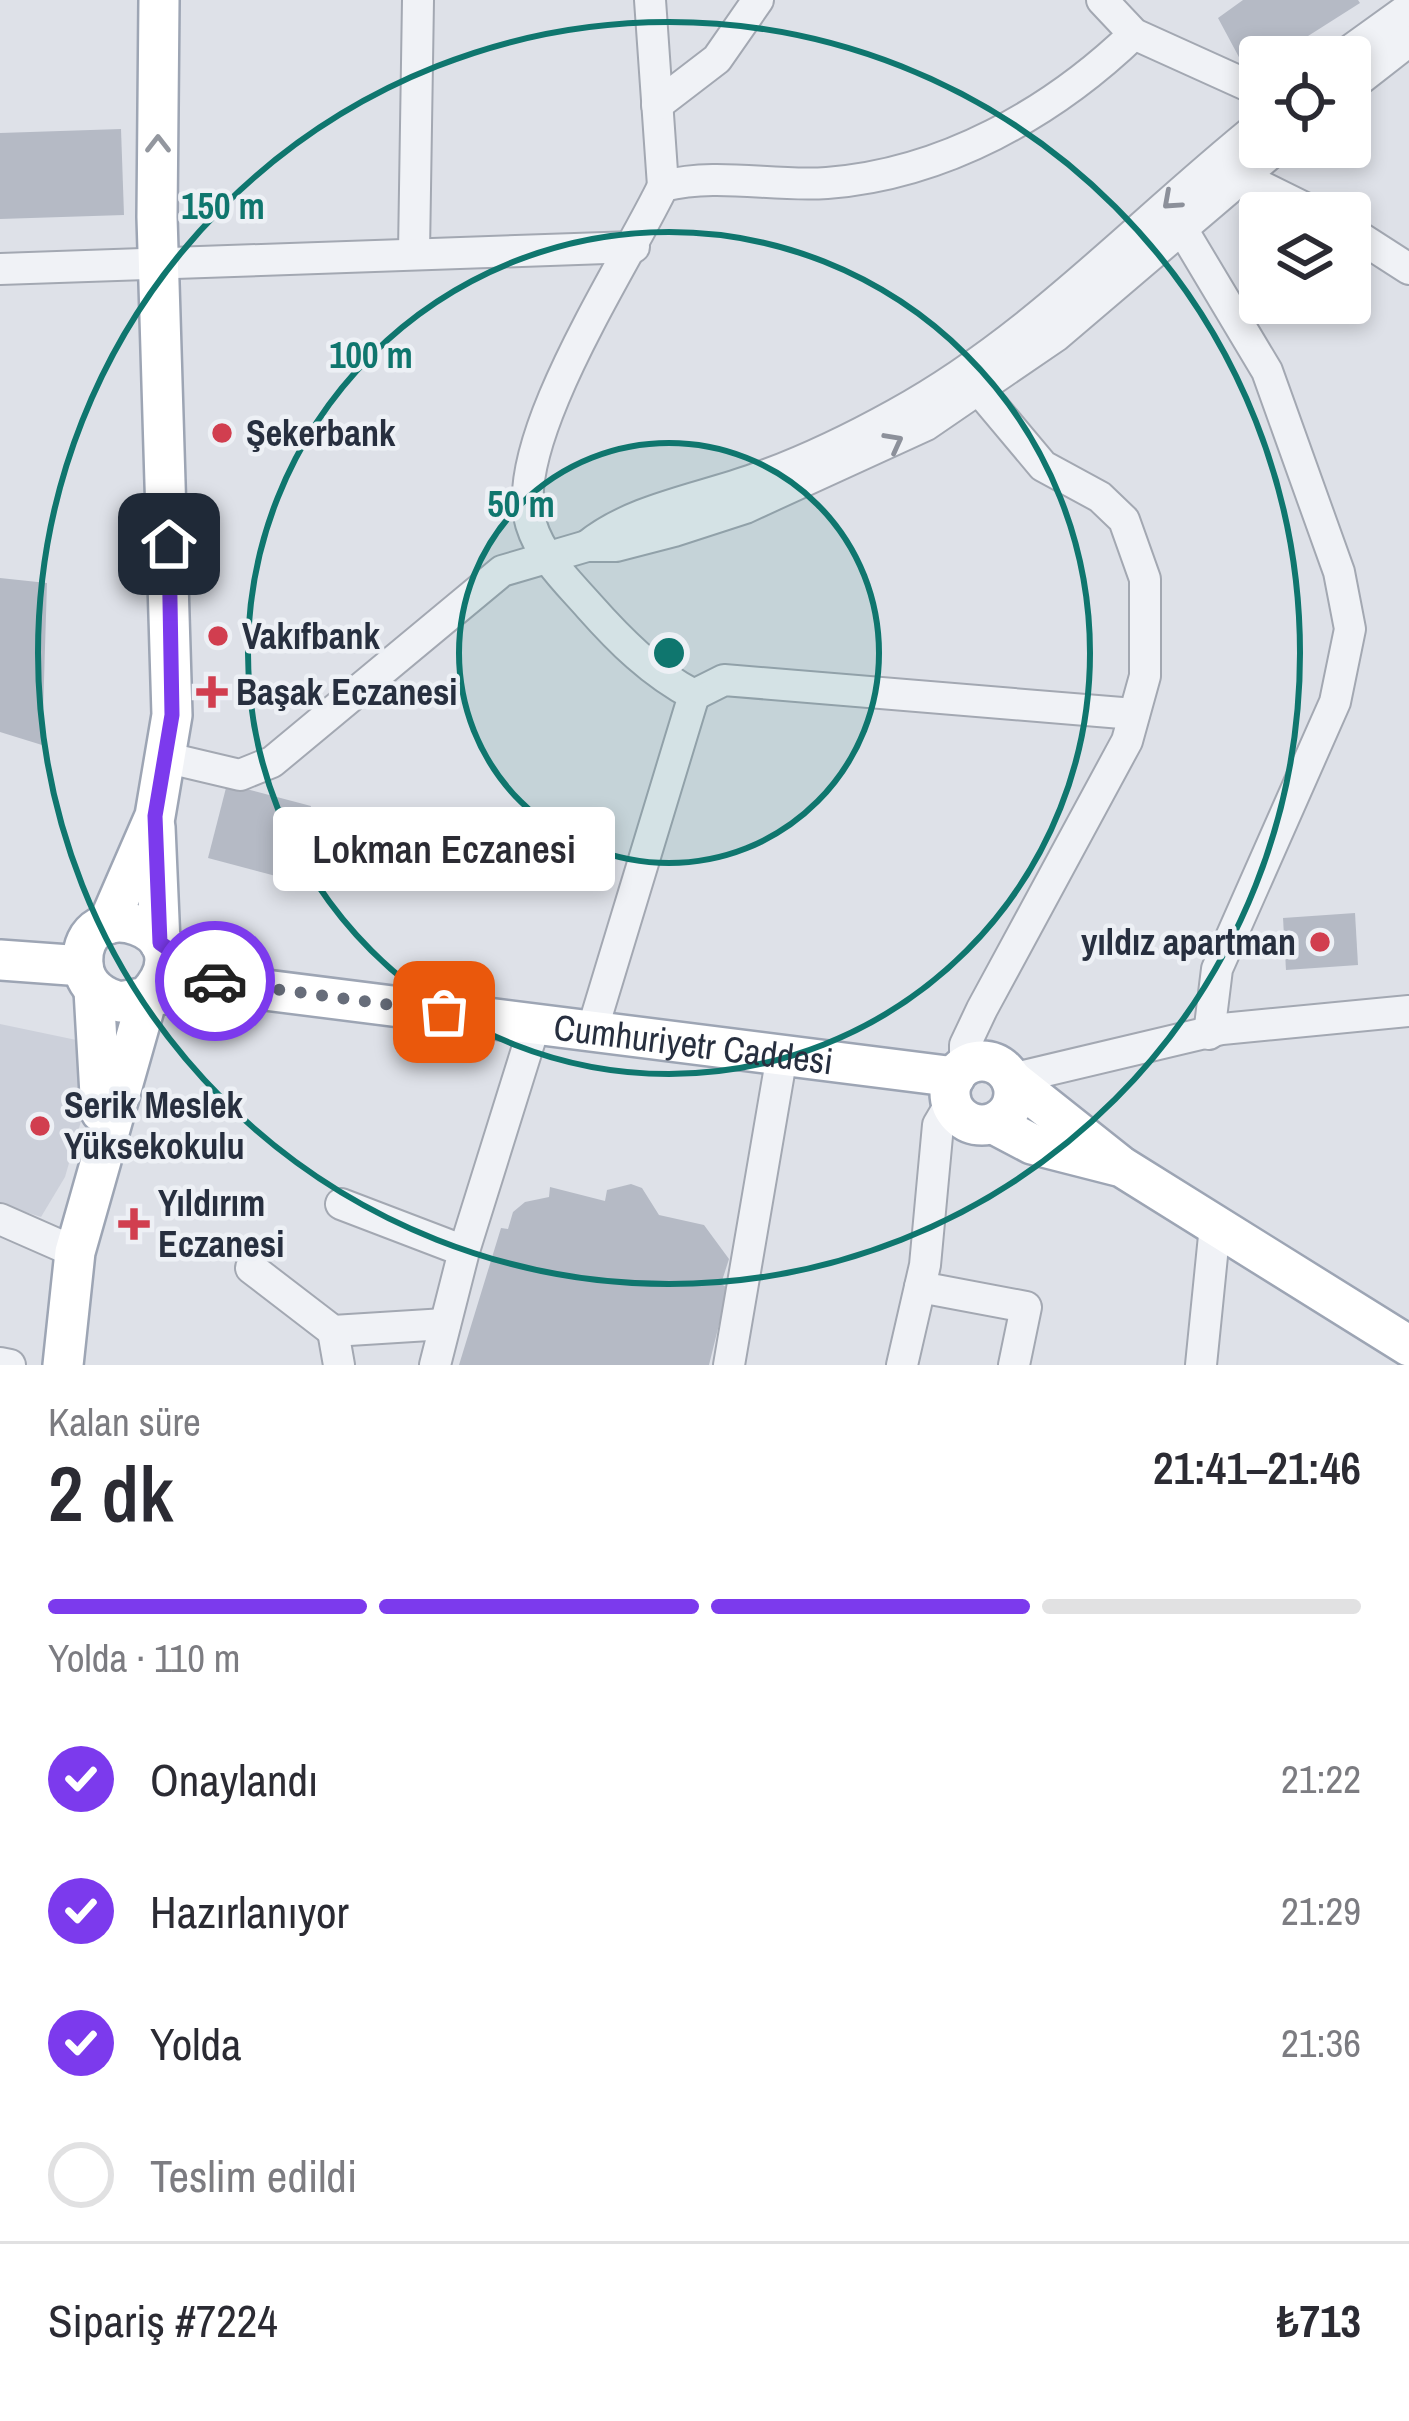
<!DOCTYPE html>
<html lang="tr">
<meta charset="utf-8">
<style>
body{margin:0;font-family:"Archivo Narrow",sans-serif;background:#f7f7f7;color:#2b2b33;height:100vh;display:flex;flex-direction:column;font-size:45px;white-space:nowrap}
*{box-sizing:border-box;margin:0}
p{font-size:39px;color:#7c7c81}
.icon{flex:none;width:66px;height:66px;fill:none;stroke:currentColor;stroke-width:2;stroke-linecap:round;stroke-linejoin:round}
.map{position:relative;height:1365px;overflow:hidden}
.details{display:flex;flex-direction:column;background:#fff;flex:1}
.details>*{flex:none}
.fabs{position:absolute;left:1239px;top:36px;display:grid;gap:24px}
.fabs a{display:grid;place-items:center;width:132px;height:132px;border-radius:12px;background:#fff;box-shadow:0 6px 18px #0003;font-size:60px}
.pin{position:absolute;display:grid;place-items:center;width:102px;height:102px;color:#fff;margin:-51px;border-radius:24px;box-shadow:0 6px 18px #0006}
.courier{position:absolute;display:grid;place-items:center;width:120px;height:120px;margin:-60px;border:9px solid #7c3aed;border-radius:50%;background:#fff;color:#222;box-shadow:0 3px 15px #0007}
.bubble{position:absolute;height:84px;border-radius:12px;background:#fff;box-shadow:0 6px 18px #0003;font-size:39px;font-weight:600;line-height:84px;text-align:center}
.overview em{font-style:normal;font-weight:600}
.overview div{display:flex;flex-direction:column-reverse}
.overview{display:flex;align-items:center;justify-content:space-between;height:204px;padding:0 48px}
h1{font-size:78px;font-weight:600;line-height:90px}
.bar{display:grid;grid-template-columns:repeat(4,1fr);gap:18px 12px;align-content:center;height:144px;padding:0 48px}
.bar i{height:15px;border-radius:9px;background:#e1e1e2}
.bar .current{background:#7c3aed}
.bar p{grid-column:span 4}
.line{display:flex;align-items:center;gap:30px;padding:0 48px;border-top:3px solid #e1e1e2}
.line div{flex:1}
ol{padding:0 48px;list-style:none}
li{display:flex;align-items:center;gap:36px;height:132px}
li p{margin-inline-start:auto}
li .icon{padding:12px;border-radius:50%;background:#7c3aed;color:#fff;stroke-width:4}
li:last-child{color:#7c7c81}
li i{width:66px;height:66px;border:6px solid #e1e1e2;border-radius:50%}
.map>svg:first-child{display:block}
.built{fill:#ccd0da}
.building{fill:#b5bac5}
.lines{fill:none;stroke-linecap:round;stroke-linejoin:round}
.minor-casing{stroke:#a3a8b2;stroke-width:34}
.major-casing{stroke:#9da5b4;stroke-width:44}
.minor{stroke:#f0f2f6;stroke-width:30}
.major{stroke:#fff;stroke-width:39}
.oneway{stroke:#93979f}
.oneway2{stroke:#8c909a}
.done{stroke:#676d7a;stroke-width:12;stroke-dasharray:0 21.6}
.route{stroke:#7c3aed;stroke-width:15}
.ring{fill:none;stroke:#0f766e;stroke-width:6}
.poi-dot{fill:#d13e4f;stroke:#edf0f5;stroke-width:4.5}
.labels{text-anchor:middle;stroke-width:9;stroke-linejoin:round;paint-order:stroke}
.poi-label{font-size:36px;font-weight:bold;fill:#272f3f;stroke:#edf0f5;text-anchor:start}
.street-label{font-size:36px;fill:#272f3f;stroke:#edf0f5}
.centre{fill:#0f766e;stroke:#edf0f5;stroke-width:6}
.ring-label{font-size:36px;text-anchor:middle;font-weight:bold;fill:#0f766e;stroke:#edf0f5;stroke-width:9;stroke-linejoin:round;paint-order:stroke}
</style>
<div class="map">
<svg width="1409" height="1365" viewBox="0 0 1409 1365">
<rect width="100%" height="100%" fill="#dee1e8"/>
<polygon class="built" points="0,1024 86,1042 94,1076 65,1177 41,1217 0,1204"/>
<g class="building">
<polygon points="1243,0 1358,0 1360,3 1275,57 1260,57 1260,67 1248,74 1218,18"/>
<polygon points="121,129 124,215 0,219 0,133"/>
<polygon points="0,578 47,583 42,745 0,732"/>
<polygon points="227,784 311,806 291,880 208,858"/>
<polygon points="1355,913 1358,965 1286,970 1283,918"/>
<polygon points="631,1184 642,1188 659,1215 704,1225 729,1259 721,1284 728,1288 709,1365 459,1365 501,1228 508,1229 513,1212 525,1202 549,1197 550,1187 605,1201 607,1190"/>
</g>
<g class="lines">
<g class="minor-casing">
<g id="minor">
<polyline points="650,0 663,186"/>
<polyline points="1102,0 1134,34 1260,91"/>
<polyline points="1341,57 1409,8"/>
<polyline points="1350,87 1409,41"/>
<polyline points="657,105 717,59 758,0"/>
<polyline points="1242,177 1315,213"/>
<polyline points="1182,229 1267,371 1339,572 1350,629 1335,702 1217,969 1209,1034"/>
<polyline points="1350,231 1409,269"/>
<polyline points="414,252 418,0"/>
<polyline points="0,269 634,247"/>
<polyline points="965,373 1043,466 1100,497 1124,520 1145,579 1145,676 1127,741 982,1009 965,1045 965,1065"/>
<path d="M587 546C632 509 700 499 755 479 803 462 851 439 896 414 1033 339 1139 222 1260 125"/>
<polyline points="694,695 724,680 1134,714"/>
<polyline points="168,758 240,775 272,762 502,571 587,546 616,546 674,531 745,508 926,425 1056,336 1278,147"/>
<path d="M592 1031 694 695C652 673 620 641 589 606 567 581 541 557 531 524 506 443 627 262 663 186 719 172 771 187 827 183 944 174 1052 113 1134 34"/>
<polyline points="1011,1079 1222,1029 1409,1011"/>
<polyline points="341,1204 464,1251"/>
<polyline points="0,1219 75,1252"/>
<polyline points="251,1268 333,1331 445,1324"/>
<polyline points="920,1287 1026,1307 1014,1365"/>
<polyline points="333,1331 339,1365"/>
<polyline points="0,1363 10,1365"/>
<polyline points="435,1365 464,1251 535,1024"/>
<polyline points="729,1365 782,1055"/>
<polyline points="902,1365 925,1265 938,1125 951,1103"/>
<polyline points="1201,1365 1215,1226"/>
</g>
</g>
<g class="major-casing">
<g id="major">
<polyline points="155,827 160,943 169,949"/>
<polyline points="108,924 155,816 172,715 157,217 159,0"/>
<polyline points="0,960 83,966"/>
<polyline points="94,990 101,1112"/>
<circle cx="982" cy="1093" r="32"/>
<polyline points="1011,1079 1118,1164"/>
<polyline points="994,1124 1032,1144 1122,1167 1409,1346"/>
<path id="s1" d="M63 1365 75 1252 148 995C211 927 77 887 83 965 85 986 101 997 120 1002L218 984 955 1077"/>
</g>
</g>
<use href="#minor" class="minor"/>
<use href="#major" class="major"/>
</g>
<defs><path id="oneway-chevron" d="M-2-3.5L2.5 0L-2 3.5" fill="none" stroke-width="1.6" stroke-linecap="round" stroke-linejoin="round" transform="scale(3)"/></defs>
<use class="oneway" href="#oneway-chevron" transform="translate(158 144) rotate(-90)"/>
<g class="oneway2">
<use href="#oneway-chevron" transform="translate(1171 201) rotate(138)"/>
<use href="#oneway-chevron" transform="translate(894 442) rotate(-28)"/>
</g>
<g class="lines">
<polyline class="done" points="215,981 444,1012"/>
<polyline class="route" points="169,544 172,715 155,816 160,943 215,981"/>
</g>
<circle cx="669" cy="653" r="210" fill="#0f766e" fill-opacity=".12"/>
<g class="ring">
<circle cx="669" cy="653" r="210"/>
<circle cx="669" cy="653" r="421"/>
<circle cx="669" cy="653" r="631"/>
</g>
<g class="poi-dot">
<circle cx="222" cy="433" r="12"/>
<circle cx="218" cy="636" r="12"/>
<path d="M206 674h12v12h12v12h-12v12h-12v-12h-12v-12h12z"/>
<circle cx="1320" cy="942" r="12"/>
<circle cx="40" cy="1126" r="12"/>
<path d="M128 1206h12v12h12v12h-12v12h-12v-12h-12v-12h12z"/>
</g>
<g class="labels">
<g class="poi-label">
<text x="246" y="446">Şekerbank</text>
<text x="242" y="649">Vakıfbank</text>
<text x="236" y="705">Başak Eczanesi</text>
<text x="1296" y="955" text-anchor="end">yıldız apartman</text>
<text x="64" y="1118">Serik Meslek<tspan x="64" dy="41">Yüksekokulu</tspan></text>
<text x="158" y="1216">Yıldırım<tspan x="158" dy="41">Eczanesi</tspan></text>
</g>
<g class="street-label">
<text dy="13" stroke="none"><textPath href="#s1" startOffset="1185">Cumhuriyetr Caddesi</textPath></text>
</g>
</g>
<circle cx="669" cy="653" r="18" class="centre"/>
<g class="ring-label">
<text x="223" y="219">150 m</text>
<text x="371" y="368">100 m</text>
<text x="521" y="517">50 m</text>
</g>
</svg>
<div class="fabs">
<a><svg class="icon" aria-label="locate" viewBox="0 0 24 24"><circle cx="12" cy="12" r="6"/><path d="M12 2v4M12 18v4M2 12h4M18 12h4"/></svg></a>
<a><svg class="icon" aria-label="layers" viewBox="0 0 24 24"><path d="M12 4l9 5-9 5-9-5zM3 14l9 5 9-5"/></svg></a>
</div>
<div class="pin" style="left:444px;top:1012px;background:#ea580c"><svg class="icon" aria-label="bag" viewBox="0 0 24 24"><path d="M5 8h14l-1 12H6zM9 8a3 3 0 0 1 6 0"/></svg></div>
<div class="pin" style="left:169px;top:544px;background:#1f2937"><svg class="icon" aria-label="home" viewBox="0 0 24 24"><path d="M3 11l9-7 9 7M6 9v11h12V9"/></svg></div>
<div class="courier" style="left:215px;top:981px"><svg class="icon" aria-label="car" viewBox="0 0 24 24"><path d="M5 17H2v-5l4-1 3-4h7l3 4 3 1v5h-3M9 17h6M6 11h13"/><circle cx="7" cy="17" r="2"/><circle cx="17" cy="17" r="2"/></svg></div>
<div class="bubble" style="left:273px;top:807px;width:342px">Lokman Eczanesi</div>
</div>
<section class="details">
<div class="overview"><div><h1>2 dk</h1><p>Kalan süre</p></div><em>21:41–21:46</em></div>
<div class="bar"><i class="current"></i><i class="current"></i><i class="current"></i><i></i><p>Yolda · 110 m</p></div>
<ol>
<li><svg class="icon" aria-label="check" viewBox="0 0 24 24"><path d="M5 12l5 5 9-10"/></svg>Onaylandı<p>21:22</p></li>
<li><svg class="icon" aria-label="check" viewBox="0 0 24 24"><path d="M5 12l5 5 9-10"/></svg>Hazırlanıyor<p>21:29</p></li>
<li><svg class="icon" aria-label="check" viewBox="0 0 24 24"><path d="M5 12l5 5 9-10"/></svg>Yolda<p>21:36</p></li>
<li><i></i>Teslim edildi</li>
</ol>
<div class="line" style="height:156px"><div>Sipariş #7224</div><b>₺713</b></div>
</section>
